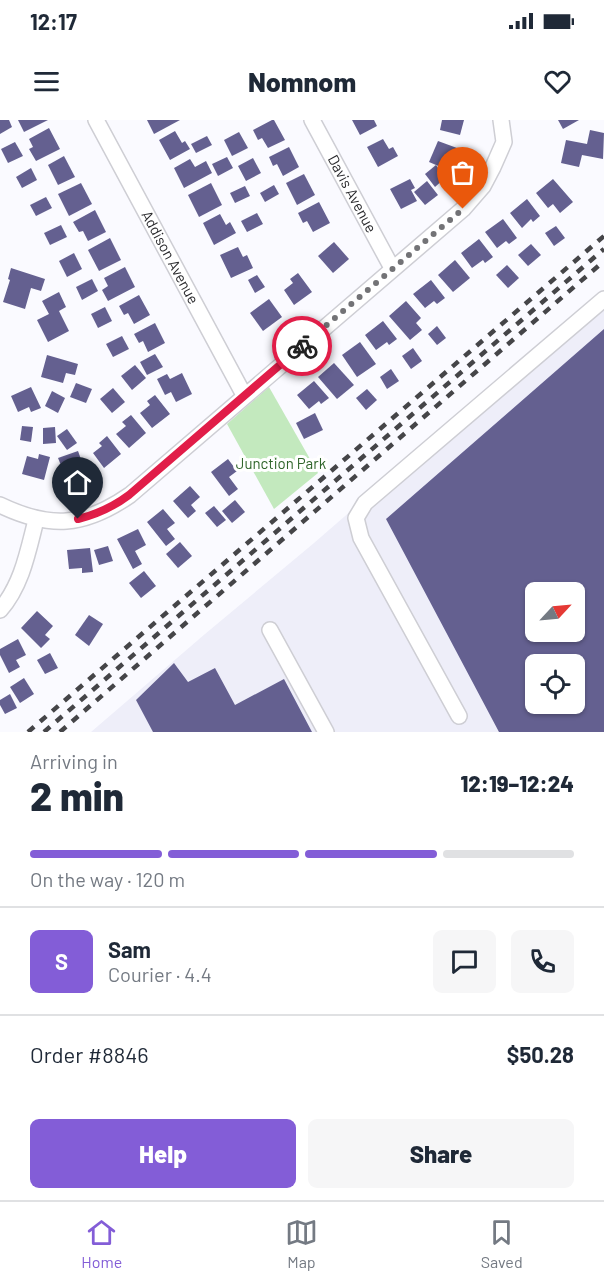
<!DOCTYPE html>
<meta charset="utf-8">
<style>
body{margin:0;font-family:Barlow,sans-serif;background:#f6f6f7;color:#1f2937;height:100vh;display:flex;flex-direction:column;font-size:22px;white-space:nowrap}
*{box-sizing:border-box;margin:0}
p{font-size:20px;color:#747a83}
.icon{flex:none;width:33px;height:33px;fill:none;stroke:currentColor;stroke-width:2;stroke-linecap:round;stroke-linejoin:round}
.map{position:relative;height:612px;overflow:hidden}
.sheet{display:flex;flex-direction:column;background:#fff;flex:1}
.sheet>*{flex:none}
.needle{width:39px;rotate:64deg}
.tools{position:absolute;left:525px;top:462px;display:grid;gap:12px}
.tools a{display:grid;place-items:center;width:60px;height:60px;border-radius:9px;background:#fff;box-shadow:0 2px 4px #0004;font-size:30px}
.pin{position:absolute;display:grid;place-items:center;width:51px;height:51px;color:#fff;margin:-62px -26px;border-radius:50% 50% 50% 0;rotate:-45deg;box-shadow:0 0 6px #0007}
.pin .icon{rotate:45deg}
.courier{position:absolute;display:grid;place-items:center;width:60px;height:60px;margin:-30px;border:4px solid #e11d48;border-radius:50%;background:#fff;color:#222;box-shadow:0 2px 8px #0007}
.overview em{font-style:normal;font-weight:800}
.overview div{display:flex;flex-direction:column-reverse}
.overview{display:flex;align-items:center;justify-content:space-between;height:102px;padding:0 30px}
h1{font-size:39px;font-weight:800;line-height:45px}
.bar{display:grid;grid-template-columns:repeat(4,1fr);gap:9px 6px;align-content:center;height:72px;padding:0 30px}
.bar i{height:8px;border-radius:4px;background:#e0e1e3}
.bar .active{background:#835dd7}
.bar p{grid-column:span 4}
.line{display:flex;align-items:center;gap:15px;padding:0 30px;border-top:2px solid #e0e1e3}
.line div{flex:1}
.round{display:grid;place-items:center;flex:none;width:63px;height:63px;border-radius:9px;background:#f6f6f7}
.primary-button{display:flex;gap:12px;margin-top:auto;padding:12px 30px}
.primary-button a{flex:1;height:69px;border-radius:9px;background:#835dd7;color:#fff;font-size:24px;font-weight:800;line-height:69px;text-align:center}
.primary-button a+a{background:#f6f6f7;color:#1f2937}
.status{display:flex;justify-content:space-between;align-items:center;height:42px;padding:0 30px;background:#fff;direction:ltr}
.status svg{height:16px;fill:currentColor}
header{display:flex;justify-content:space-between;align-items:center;height:78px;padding:0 30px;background:#fff;font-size:27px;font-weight:800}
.dock{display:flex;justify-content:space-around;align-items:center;height:84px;border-top:2px solid #e0e1e3;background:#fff;font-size:16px;color:#747a83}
.dock a{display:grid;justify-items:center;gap:3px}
.dock .active{color:#835dd7}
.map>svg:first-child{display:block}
.built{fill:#eeeef9;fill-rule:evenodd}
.green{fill:#c3e9be}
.building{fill:#646090;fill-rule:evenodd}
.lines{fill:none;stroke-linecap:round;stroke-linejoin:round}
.minor-casing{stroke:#ceced4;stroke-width:18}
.minor{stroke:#fff;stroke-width:15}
.rail{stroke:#454548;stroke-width:4.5;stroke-dasharray:8 8;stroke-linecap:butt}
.done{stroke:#737376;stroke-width:6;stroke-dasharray:0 10.8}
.route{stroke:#e11d48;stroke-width:8}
.labels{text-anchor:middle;stroke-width:6;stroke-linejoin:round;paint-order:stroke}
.street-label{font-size:15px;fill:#2a2a2d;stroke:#fff}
.park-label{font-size:15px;fill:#30652b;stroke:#fff}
</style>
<div class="status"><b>12:17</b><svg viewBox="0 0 49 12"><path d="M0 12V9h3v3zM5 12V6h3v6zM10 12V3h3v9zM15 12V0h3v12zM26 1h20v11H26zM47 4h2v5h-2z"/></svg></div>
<header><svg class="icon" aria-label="menu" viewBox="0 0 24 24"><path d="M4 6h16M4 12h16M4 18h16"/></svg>Nomnom<svg class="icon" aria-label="heart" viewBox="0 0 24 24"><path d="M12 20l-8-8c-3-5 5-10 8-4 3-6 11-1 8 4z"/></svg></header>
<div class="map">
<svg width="604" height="612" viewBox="0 0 604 612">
<rect width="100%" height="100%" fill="#fafaff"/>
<path class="built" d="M604 171V612H91L205 514 314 423ZM536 472H574V512H536ZM536 544H574V584H536Z"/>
<polygon class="green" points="269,267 318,353 274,389 227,304"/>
<g class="building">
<polygon points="0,0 9,0 12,7 0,14"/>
<polygon points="18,0 48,0 24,12"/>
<polygon points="147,0 180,0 154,14"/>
<polygon points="272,0 274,0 285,20 268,28 262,18 258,20 253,10"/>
<polygon points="352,0 374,0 377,6 360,15"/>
<polygon points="442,0 464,0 460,15 440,10"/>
<polygon points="558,0 579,0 563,9"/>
<polygon points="49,8 60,29 36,41 29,29 33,27 29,19"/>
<polygon points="590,10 604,13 603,39 582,35 579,47 561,43 566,20 587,24"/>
<polygon points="175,11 182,23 185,21 190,29 170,40 159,20"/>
<polygon points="239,12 248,28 232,36 224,20"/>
<polygon points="207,16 212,25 196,33 191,24"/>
<polygon points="383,19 389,29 393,27 398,36 378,47 367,27"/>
<polygon points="438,21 457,28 448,50 429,42"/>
<polygon points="15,22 23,36 8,43 1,29"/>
<polygon points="289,27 299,47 283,56 277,44 273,46 269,37"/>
<polygon points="64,36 75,57 58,65 48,45"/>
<polygon points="227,37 233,48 218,56 212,44"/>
<polygon points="253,38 261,53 246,61 238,46"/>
<polygon points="190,39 195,47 206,41 212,53 184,68 174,48"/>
<polygon points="436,45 445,58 435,67 425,54"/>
<polygon points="31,48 37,60 22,68 16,57"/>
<polygon points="304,54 315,75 297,85 286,63"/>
<polygon points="410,59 415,68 411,70 417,81 401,89 390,69"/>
<polygon points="553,59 573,82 560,93 553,84 548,88 536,73"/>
<polygon points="427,61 438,75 425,85 414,72"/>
<polygon points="81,63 92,84 69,96 58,74"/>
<polygon points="211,63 222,85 199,97 188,75"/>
<polygon points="274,65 279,74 265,82 260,73"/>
<polygon points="245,66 250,76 235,83 230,73"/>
<polygon points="46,77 52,88 36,96 30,85"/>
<polygon points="527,79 540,96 533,102 531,99 522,108 510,93"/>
<polygon points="319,82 330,103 313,112 307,101 303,103 298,93"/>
<polygon points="95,90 106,112 88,121 83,111 79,112 73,102"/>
<polygon points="257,93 263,104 247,112 241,101"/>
<polygon points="220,94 226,105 230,102 236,113 214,125 203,103"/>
<polygon points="503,99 517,118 509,124 506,121 497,128 485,112"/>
<polygon points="61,105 67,117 50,125 44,113"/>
<polygon points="556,106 565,118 554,126 545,113"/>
<polygon points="110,118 121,140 99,151 88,130"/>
<polygon points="479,119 493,137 485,143 483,140 472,148 461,133"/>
<polygon points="334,122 349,139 333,153 318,136"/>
<polygon points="531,124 541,135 528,146 518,135"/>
<polygon points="238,127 243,137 247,135 253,148 231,158 220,135"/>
<polygon points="74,133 82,149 67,157 59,141"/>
<polygon points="455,140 470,158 453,172 438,155"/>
<polygon points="507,145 519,158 508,168 496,155"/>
<polygon points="125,147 135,167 108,181 102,170 108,166 104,158"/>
<polygon points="11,148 45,159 41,171 31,168 25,189 3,182 10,160 8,159"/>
<polygon points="298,153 312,172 294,185 284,170 293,163 290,159"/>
<polygon points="257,155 265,167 255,173 248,160"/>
<polygon points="92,159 98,171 82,180 76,167"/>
<polygon points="431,160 445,178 437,184 434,181 425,188 413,174"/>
<polygon points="59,172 66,187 59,191 69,211 48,222 37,200 49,194 42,181"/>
<polygon points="139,175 150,195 134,204 128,193 124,195 119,186"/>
<polygon points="269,179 282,197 263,211 250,193"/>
<polygon points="406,181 421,198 416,203 422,210 410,220 389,196"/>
<polygon points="105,187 112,201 98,208 91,194"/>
<polygon points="383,201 397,219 389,225 387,222 376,230 365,215"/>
<polygon points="155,203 165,223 148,232 143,221 139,223 134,214"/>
<polygon points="437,206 446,218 437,225 428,214"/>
<path d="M604 209V612H499L386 399ZM536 472H574V512H536ZM536 544H574V584H536Z"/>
<polygon points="122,216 129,229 113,237 106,224"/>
<polygon points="360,222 376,244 357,257 342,235"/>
<polygon points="413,228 422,241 411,249 402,236"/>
<polygon points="155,234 163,247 147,255 140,242"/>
<polygon points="47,235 78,244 75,255 66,253 63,263 41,257"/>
<polygon points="334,243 354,265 337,279 318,257"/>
<polygon points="135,245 146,258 132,270 121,256"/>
<polygon points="391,249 399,261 387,269 380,257"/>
<polygon points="182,253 192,274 176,282 171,272 165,275 157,259 167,254 170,259"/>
<polygon points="314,261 329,278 321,284 319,281 309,289 297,275"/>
<polygon points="76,263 92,269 86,283 70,277"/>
<polygon points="31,267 41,288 31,292 29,287 18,292 11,276"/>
<polygon points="113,268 125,282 112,293 100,279"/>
<polygon points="367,269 377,280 366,290 356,278"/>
<polygon points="52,271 65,278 58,293 45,286"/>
<polygon points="155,275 170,294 152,308 140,293 150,285 147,281"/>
<polygon points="315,293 323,310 304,319 296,303"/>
<polygon points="131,295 146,313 129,328 116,314 126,306 122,302"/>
<polygon points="22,306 33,307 31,322 20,320"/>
<polygon points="55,307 56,323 43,324 43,308"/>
<polygon points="67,309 77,323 67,330 57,316"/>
<polygon points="107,316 121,334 104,348 93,333 102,326 99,323"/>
<polygon points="78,331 86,353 67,360 58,338"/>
<polygon points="39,334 50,337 44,360 22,354 27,336 38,339"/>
<polygon points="228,339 237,351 229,357 238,369 229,376 211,352"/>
<polygon points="190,366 200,377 191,385 196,391 188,398 173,381"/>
<polygon points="235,380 245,392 232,403 222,391"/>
<polygon points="214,386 226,400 217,407 205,393"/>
<polygon points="163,389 175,403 167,409 175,419 166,426 147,402"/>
<polygon points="138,409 146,425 135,431 142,444 133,449 117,419"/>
<polygon points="180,422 192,436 178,448 166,434"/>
<polygon points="108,426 113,441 99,445 94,430"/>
<polygon points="90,428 93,452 82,453 82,448 69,449 67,430"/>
<polygon points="144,451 156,466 141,478 129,463"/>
<polygon points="37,491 53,506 45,515 50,519 41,528 21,508"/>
<polygon points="89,495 103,504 89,526 75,515"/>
<polygon points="18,519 26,535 16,540 20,547 9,553 0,535 0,529"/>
<polygon points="50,533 58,548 45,554 37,540"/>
<polygon points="174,543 188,562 215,548 235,585 284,559 312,612 153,612 136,580"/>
<polygon points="24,558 34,574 20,583 10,567"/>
<polygon points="10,574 17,588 5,594 0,585 0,580"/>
</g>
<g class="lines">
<g class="minor-casing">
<g id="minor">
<path id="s1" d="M96 0 244 275"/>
<path id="s2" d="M312 0 392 148"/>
<path d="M0 385C50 409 84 407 130 375L463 89 483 66 493 47 504 22 501 0"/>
<path d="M0 490C22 465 28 431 36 400"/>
<polyline points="270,510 326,612"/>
<polyline points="459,596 361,418 356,398 365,383 604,179"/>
</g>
</g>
<use href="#minor" class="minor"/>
<g class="rail">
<polyline points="28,612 604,116"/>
<polyline points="44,612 604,129"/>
<polyline points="60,612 604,141"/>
</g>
</g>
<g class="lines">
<polyline class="done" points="302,226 463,89"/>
<path class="route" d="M78 399C98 394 113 387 129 375L302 226"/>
</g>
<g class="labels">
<g class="street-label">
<text dy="5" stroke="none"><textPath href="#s2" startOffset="84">Davis Avenue</textPath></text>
<text dy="5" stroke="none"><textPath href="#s1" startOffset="156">Addison Avenue</textPath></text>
</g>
<g class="park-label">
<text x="281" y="349">Junction Park</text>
</g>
</g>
</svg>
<div class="tools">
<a><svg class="needle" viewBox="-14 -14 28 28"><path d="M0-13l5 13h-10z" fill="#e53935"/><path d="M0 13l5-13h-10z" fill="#747a83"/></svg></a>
<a><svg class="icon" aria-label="locate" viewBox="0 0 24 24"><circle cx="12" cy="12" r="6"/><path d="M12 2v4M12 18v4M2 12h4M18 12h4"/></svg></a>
</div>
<div class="pin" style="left:463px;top:89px;background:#ea580c"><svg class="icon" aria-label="bag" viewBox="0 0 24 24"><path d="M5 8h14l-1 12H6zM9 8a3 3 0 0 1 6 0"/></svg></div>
<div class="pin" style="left:78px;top:399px;background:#1f2937"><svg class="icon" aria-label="home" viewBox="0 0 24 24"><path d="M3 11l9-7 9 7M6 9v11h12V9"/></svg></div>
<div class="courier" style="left:302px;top:226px"><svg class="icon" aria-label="bike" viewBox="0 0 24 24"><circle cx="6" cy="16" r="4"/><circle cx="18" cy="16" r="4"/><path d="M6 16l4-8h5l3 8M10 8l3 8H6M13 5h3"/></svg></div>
</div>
<section class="sheet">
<div class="overview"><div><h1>2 min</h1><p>Arriving in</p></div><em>12:19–12:24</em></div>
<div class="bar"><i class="active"></i><i class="active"></i><i class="active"></i><i></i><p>On the way · 120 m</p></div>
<div class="line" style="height:108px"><b class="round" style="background:#835dd7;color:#fff">S</b><div><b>Sam</b><p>Courier · 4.4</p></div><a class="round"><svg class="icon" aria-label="chat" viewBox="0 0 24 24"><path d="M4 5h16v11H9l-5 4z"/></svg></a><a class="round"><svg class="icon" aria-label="phone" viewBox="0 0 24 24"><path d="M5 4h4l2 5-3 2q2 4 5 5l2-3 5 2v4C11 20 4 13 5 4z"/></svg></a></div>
<div class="line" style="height:78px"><div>Order #8846</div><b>$50.28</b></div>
<div class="primary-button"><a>Help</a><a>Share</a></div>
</section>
<nav class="dock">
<a class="active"><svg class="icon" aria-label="home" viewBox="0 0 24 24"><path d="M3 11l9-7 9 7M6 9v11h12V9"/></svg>Home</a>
<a><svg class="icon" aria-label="map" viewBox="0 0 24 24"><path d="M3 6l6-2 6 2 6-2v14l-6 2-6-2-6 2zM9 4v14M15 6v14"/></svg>Map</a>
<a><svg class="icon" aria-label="saved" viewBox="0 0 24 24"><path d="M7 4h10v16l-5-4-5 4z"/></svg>Saved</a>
</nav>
